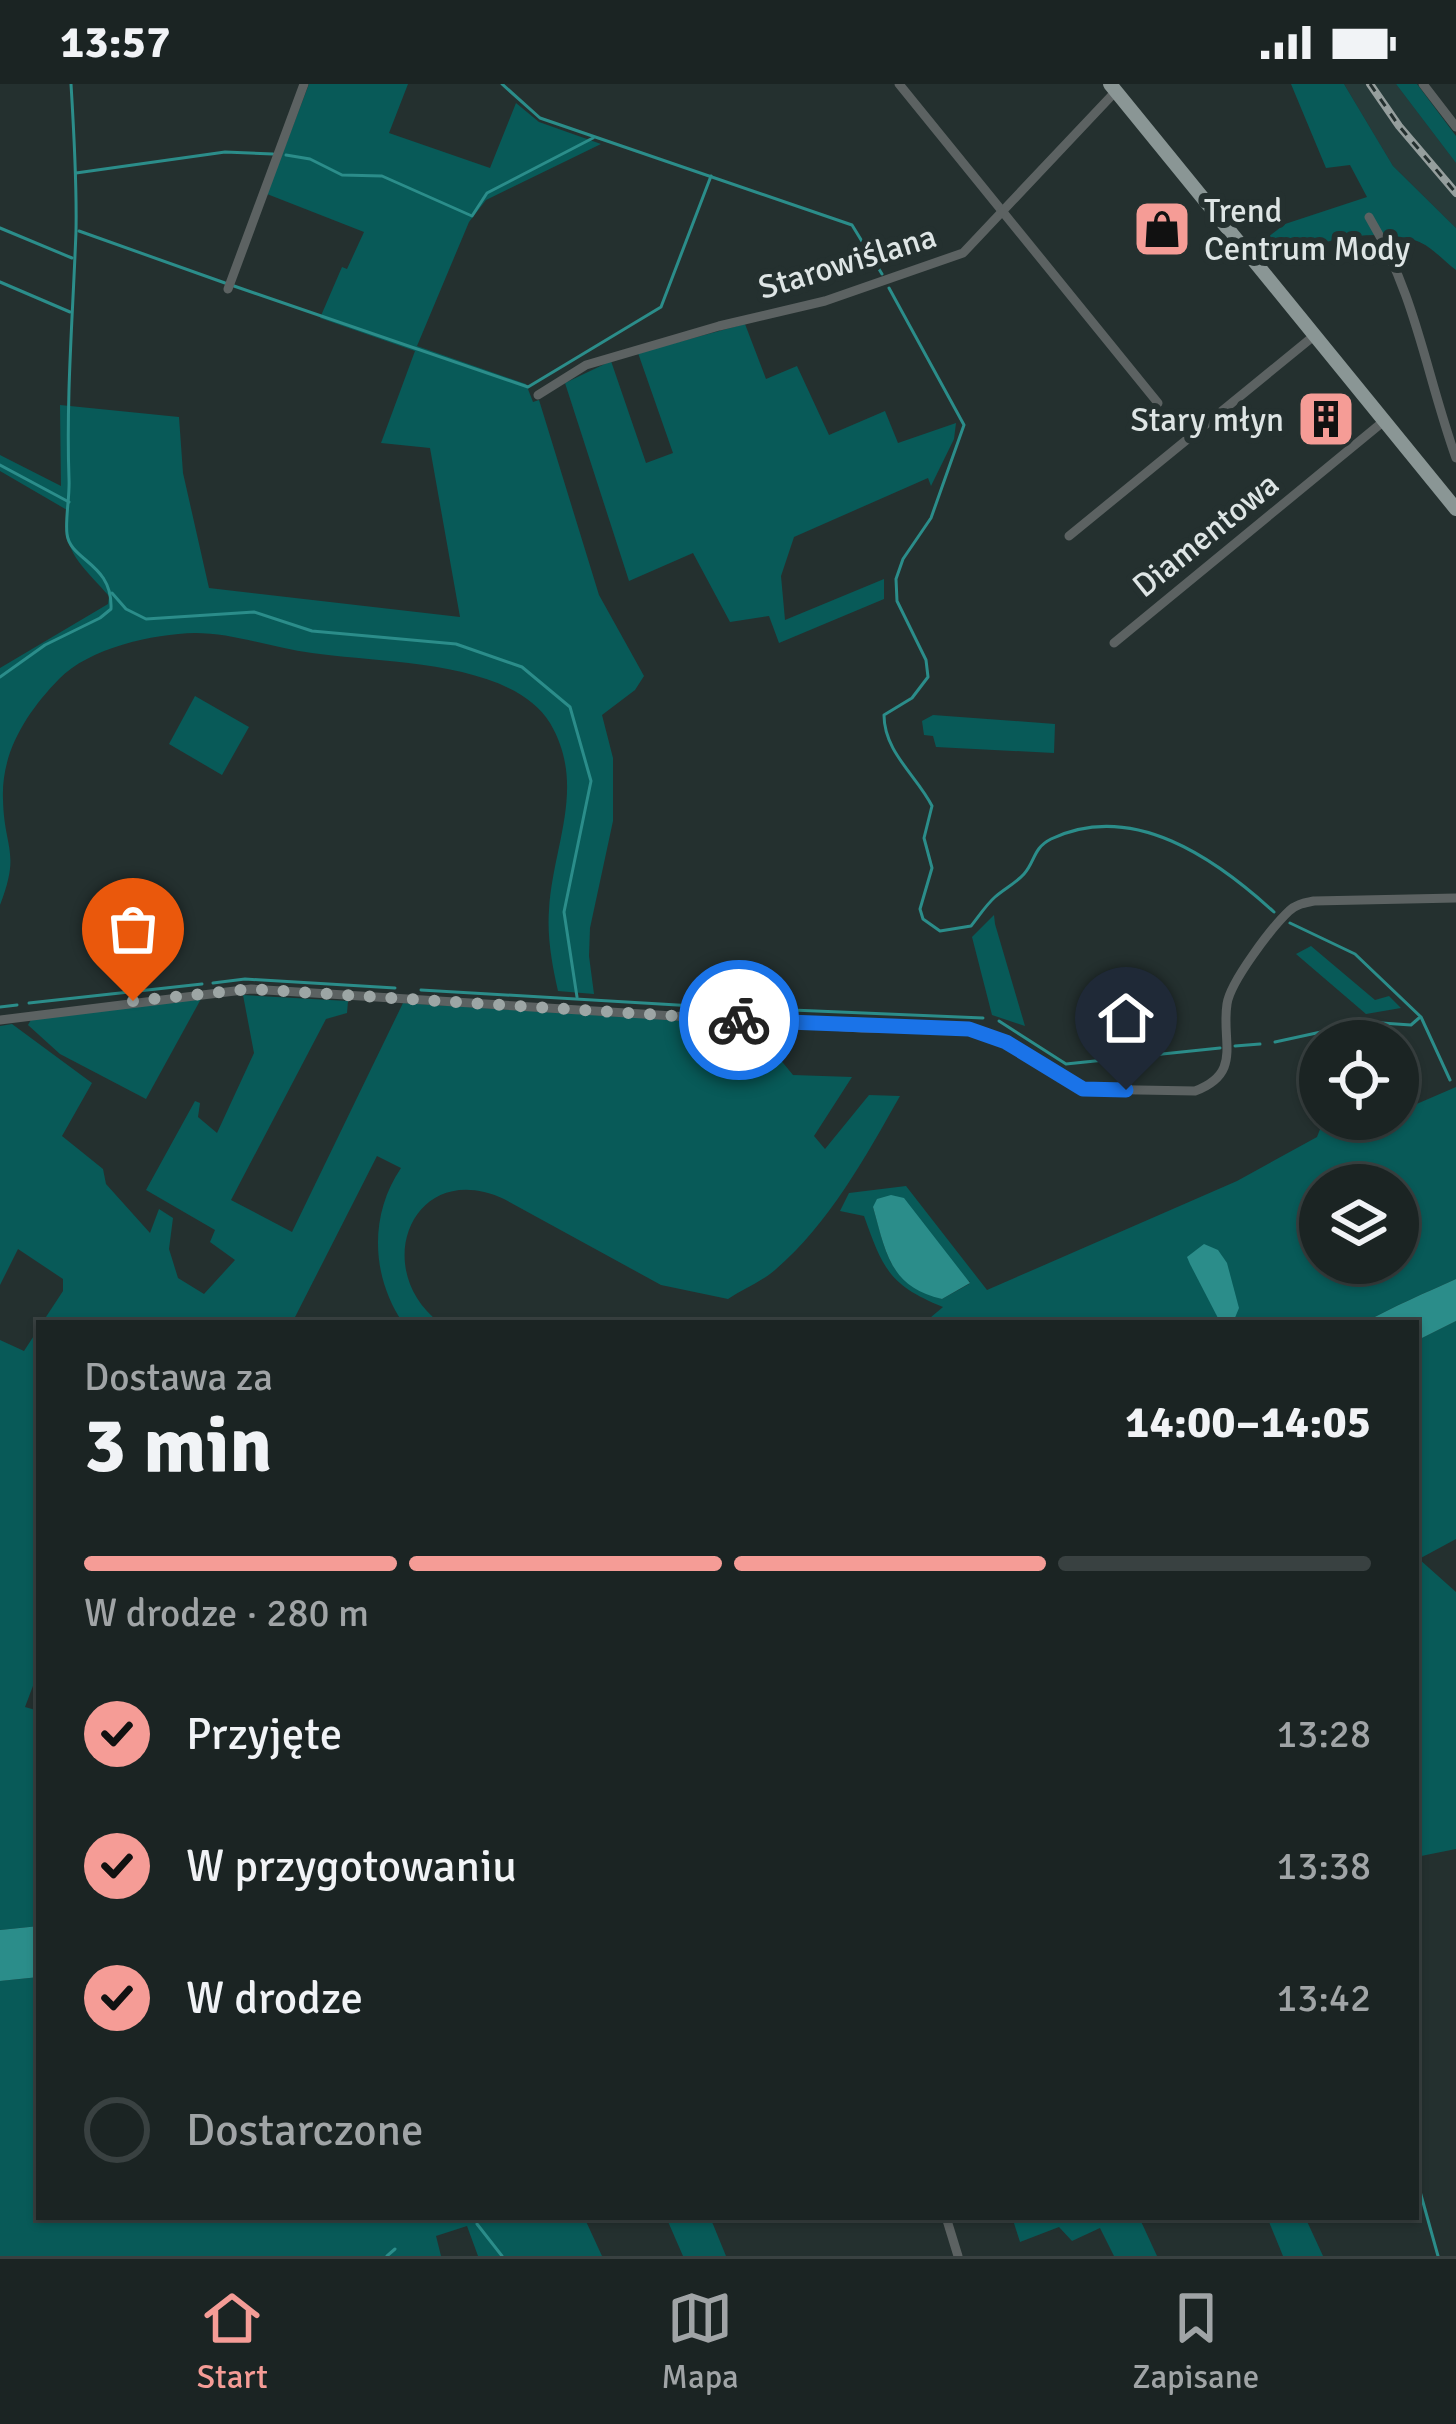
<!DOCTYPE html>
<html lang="pl">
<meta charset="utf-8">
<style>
body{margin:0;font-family:Signika,sans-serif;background:#283030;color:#f1f3f6;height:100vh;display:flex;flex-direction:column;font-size:45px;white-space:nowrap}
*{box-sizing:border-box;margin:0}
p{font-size:39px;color:#a0a4a6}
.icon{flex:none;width:66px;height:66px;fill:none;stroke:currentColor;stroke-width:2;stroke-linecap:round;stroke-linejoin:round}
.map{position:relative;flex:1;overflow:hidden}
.drawer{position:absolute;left:36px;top:1236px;width:1383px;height:900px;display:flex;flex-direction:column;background:#1b2423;border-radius:0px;box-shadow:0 3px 9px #0004,0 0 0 3px #394141}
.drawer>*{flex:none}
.fabs{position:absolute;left:1299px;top:936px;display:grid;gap:24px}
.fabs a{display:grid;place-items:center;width:120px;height:120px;border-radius:50%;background:#1b2423;box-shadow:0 3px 9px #0004,0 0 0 3px #394141;font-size:60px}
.pin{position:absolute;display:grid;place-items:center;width:102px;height:102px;color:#fff;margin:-123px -51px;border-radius:50% 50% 50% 0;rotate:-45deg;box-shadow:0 0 12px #0007}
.pin .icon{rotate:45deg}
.courier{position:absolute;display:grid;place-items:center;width:120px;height:120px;margin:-60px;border:9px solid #1a73e8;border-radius:50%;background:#fff;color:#222;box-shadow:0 3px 15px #0007}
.headline em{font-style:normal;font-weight:800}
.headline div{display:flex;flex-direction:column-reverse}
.headline{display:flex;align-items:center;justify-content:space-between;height:204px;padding:0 48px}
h1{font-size:78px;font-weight:800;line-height:90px}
.bar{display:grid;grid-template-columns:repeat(4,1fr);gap:18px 12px;align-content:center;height:144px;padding:0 48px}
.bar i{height:15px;border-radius:9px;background:#394141}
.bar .selected{background:#f59c96}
.bar p{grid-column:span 4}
ol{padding:0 48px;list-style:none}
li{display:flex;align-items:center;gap:36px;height:132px}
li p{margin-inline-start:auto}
li .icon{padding:12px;border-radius:50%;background:#f59c96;color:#111;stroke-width:4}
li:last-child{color:#a0a4a6}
li i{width:66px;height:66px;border:6px solid #394141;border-radius:50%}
.status{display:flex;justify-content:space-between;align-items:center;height:84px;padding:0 60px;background:#1b2423;direction:ltr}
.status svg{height:33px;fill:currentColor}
.tabs{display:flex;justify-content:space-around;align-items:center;height:168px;border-top:3px solid #394141;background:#1b2423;font-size:33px;color:#a0a4a6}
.tabs a{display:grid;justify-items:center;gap:6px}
.tabs .selected{color:#f59c96}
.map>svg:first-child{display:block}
.built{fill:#273b3a}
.green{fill:#085a58;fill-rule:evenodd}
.water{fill:#2b8d8a}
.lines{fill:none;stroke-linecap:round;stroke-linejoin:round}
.stream{stroke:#2b8d8a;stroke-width:3}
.minor{stroke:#5c6262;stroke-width:9}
.primary{stroke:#8a9695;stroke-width:14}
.rail-casing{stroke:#959e9d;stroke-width:8}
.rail{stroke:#24302f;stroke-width:3;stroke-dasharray:9;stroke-linecap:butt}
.done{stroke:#9da6a5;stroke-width:12;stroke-dasharray:0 21.6}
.route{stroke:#1a73e8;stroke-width:15}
.labels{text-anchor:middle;stroke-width:12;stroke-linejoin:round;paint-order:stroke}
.poi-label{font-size:33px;fill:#dee5e5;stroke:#24302f;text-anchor:start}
.street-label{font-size:33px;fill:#dee5e5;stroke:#24302f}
</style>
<div class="status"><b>13:57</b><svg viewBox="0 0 49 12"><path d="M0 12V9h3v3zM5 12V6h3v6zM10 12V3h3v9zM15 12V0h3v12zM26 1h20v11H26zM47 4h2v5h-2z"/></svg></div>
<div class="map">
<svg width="1456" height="2172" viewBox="0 0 1456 2172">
<rect width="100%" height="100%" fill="#24302f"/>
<polygon class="built" points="1344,0 1396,0 1456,79 1456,144 1393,82"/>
<g class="green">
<path d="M309 0H408L389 49 490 84 516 19 539 38 601 60 486 116 469 138 417 262 526 300 533 318 539 316 599 511 644 592 635 606 602 631 613 674V737L590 844 589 872 594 910 558 907C552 880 547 853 549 826 553 760 587 702 550 639 511 575 377 579 312 569 273 564 234 549 195 549 153 550 89 564 59 595 27 628 1 668 3 715 4 765 21 767 0 821V584L108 520 109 512C83 482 61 468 67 426L0 387V371L61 402 60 321 179 333 183 389 209 504 460 533 430 364 381 359 415 267 320 234 342 183 347 185 364 148 267 110Z"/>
<path d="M1291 0H1344L1393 82 1456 144V186C1444 177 1431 162 1417 157 1376 143 1311 155 1277 181L1260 159 1285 140 1367 113 1350 81 1326 84Z"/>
<polygon points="1396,0 1417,0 1456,52 1456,79"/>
<polygon points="745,240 766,295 797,282 829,351 885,327 898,359 956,339 954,355 931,402 928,394 794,453 781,492 785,536 884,495 884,515 779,559 769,532 730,538 693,469 629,497 565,299 611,277 646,379 673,369 638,269"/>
<polygon points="195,612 249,643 222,691 169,660"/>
<polygon points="933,631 1055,640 1054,669 936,663 933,652 924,651 922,637"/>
<polygon points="994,831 995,840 1025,942 992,931 972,853"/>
<polygon points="1311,862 1375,916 1389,912 1401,924 1366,930 1296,870"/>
<path d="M243 911 348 917 347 929 326 935 231 1116 292 1148 403 919 752 941 793 991 852 993 814 1052 825 1065 869 1011 900 1012C866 1072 829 1140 775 1186 761 1198 743 1205 728 1215L661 1201 504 1115C414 1073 368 1184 440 1239H403C371 1192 369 1131 401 1084L377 1072 292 1239H42L63 1207V1195L18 1165 0 1201V942L12 940 92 999 62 1052 103 1085 106 1100 150 1149 159 1125 173 1134 169 1165 178 1194 204 1210 235 1176 210 1158 215 1146 146 1106 195 1017 200 1019 198 1033 217 1049 254 969Z"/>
<polygon points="202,913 146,1015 60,970 28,941 32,934"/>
<path d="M1456 1003V1195C1425 1209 1394 1222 1364 1239H924L943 1223C889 1201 883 1185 864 1132L840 1127 849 1109 906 1102 987 1206 1237 1097 1317 1053 1324 1035H1352L1355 1040 1398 1035V1028ZM1320 1101H1398V1179H1320ZM873 1123 970 1198 969 1200 942 1215C887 1194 889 1177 873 1123Z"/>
<polygon points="1456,1237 1456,1455 1419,1475 1456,1508 1456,1765 1416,1773 1416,1257"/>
<polygon points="39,1244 39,1586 25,1623 39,1627 39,1842 0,1846 0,1256 24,1267"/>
<polygon points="39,1893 39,2133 584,2133 602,2172 478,2172 467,2142 436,2152 441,2172 0,2172 0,1897"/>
<polygon points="666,2133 710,2133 726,2172 683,2172"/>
<polygon points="1012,2133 1139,2133 1157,2172 1114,2172 1100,2144 1072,2157 1059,2143 1020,2158"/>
<polygon points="1267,2133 1305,2133 1323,2172 1283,2172"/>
</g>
<g class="water">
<path d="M891 1111 904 1114 970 1199 942 1215C890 1203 886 1169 873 1123L877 1115Z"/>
<polygon points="1204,1160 1218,1166 1227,1179 1239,1224 1234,1236 1219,1236 1190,1180 1187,1173"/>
<path d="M1456 1195V1237L1416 1257V1239H1364C1394 1222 1425 1209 1456 1195Z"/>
<polygon points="39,1842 39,1893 0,1897 0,1846"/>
</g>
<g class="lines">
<g class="stream">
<polyline points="502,0 540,34 852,141 882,190"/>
<polyline points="286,71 310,75 342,91 382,92 472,132 487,109 593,54"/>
<polyline points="76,89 225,68 273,70"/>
<polyline points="0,144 72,174"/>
<polyline points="79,147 225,199"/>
<polyline points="0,198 70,228"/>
<polyline points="234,202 528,303 661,223 711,92"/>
<path d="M889 204 964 341 931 434 903 475 896 495 897 517 926 576 928 593 912 614 884 631C884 668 917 692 932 722L924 754 932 784 920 825 923 835 940 847 971 842C979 832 986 821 995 813 1004 805 1016 799 1024 790 1035 778 1033 764 1051 755 1133 716 1216 775 1274 828"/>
<polyline points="0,381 69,418"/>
<polyline points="112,509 126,525 146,535 254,528 312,547 456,560 522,583 570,623 591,697 564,828 577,913"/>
<path d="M0 593 45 561 100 534 111 525C113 479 70 477 67 450 65 435 70 412 69 395 66 312 73 230 76 147 77 98 74 49 71 0"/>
<polyline points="1290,839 1355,870 1421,933 1450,996"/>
<polyline points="213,899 245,895 395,904"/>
<polyline points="421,906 728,924"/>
<polyline points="29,919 202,900"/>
<polyline points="0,923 17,921"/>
<polyline points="746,924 983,934"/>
<polyline points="999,937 1066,980 1220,964"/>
<polyline points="1275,958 1367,938 1411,941 1419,934"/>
<polyline points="1235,962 1260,960"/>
<polyline points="1416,2093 1438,2172"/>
<polyline points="477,2140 502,2172"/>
<polyline points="387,2172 395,2165"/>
</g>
<g class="minor">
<polyline points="899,0 1158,319"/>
<polyline points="1423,0 1456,43"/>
<path d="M1369 133C1416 211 1426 290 1456 374"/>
<polyline points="228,205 304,0"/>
<polyline points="538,311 586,281 719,242 825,217 963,169 1116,7"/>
<polyline points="1069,452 1315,251"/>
<polyline points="1114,559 1384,337"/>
<path d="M0 936 251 905 862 944 969 945 1006 959 1083 1005 1195 1007C1243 989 1221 958 1227 920 1230 898 1272 843 1289 827 1296 820 1305 819 1314 817L1456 814"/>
<polyline points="946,2133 958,2172"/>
</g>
<polyline class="primary" points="1110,0 1456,425"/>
<g class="rail-casing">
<polyline id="rail" points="1370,0 1399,42 1456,109"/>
</g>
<use href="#rail" class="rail"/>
</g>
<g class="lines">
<polyline class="done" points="133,917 251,905 739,936"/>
<polyline class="route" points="739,936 969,945 1006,958 1083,1005 1126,1006"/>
</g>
<defs>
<g id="shop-square" transform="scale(3)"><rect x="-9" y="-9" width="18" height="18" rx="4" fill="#f59c96" stroke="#24302f"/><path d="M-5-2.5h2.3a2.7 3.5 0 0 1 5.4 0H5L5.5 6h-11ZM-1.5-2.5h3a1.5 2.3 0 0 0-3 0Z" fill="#111"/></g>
<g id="building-square" transform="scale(3)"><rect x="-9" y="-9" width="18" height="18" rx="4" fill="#f59c96" stroke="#24302f"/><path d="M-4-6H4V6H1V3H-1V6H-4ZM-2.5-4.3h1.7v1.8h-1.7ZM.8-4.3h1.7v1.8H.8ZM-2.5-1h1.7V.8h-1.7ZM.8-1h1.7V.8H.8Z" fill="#111"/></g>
</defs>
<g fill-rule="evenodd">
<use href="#shop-square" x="1162" y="145"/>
<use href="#building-square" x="1326" y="335"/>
</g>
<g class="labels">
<g class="poi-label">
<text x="1204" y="138">Trend<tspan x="1204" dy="38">Centrum Mody</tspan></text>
<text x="1284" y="347" text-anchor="end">Stary młyn</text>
</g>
<g class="street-label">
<text transform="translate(847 177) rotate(-17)" y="12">Starowiślana</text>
<text transform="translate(1205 450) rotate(-39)" y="12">Diamentowa</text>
</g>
</g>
</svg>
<div class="fabs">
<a><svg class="icon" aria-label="locate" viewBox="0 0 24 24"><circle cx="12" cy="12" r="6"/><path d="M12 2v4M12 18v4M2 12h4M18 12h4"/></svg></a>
<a><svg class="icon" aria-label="layers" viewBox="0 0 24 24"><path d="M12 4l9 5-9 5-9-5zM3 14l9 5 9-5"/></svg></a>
</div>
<div class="pin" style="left:133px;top:917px;background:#ea580c"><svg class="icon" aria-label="bag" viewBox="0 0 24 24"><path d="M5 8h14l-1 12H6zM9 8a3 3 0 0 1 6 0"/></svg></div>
<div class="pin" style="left:1126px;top:1006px;background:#1f2937"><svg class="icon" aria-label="home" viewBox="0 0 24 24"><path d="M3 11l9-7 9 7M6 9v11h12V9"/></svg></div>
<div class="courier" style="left:739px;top:936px"><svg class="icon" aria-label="bike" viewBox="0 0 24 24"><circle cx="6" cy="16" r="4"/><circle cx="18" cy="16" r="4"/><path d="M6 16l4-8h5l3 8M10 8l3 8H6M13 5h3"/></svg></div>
<section class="drawer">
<div class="headline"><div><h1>3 min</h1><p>Dostawa za</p></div><em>14:00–14:05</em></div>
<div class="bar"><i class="selected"></i><i class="selected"></i><i class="selected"></i><i></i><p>W drodze · 280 m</p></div>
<ol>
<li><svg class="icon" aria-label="check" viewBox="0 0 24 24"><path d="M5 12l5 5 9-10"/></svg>Przyjęte<p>13:28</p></li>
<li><svg class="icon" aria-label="check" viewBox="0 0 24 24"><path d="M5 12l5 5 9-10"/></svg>W przygotowaniu<p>13:38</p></li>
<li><svg class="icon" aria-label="check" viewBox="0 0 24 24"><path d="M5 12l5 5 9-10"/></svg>W drodze<p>13:42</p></li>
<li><i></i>Dostarczone</li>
</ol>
</section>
</div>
<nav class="tabs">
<a class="selected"><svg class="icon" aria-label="home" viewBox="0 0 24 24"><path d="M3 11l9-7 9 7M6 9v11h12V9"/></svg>Start</a>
<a><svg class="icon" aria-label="map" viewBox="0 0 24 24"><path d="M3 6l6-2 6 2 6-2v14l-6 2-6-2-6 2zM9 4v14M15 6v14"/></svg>Mapa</a>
<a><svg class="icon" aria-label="saved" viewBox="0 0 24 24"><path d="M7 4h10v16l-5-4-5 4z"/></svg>Zapisane</a>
</nav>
